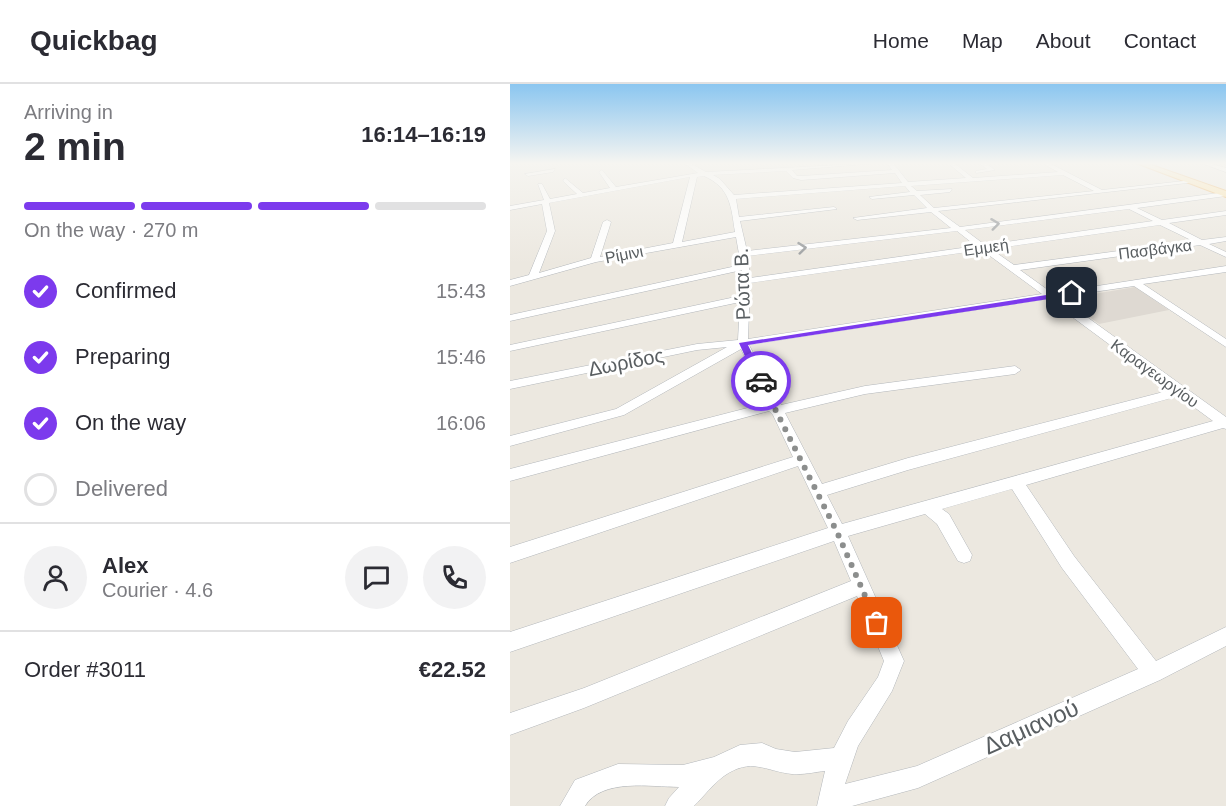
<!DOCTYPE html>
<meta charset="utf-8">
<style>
body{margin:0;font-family:Arial,sans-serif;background:#f2f2f3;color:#2b2b33;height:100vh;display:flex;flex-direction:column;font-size:22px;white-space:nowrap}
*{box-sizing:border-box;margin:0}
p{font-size:20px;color:#7c7c81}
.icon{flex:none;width:33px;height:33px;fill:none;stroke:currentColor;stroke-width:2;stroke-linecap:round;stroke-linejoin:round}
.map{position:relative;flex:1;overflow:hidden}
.side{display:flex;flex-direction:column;background:#fff;width:510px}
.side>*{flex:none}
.pin{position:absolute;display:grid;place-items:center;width:51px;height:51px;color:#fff;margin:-26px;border-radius:12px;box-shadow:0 3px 9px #0006}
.courier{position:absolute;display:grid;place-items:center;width:60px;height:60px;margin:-30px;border:4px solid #7c3aed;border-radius:50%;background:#fff;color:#222;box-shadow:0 2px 8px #0007}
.headline em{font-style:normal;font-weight:600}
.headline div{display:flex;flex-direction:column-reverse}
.headline{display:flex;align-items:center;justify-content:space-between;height:102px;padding:0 24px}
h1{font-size:39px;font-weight:600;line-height:45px}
.bar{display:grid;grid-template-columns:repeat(4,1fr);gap:9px 6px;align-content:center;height:72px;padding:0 24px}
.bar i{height:8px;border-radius:4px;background:#e1e1e2}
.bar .current{background:#7c3aed}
.bar p{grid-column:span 4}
.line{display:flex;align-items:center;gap:15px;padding:0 24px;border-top:2px solid #e1e1e2}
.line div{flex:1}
.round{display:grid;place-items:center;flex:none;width:63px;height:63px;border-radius:32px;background:#f2f2f3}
ol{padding:0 24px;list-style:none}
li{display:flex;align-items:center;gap:18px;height:66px}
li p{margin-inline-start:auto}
li .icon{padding:6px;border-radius:50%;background:#7c3aed;color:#fff;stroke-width:4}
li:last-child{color:#7c7c81}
li i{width:33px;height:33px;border:3px solid #e1e1e2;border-radius:50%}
header{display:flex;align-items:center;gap:36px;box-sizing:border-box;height:84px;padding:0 30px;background:#fff;border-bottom:2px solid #e1e1e2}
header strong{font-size:28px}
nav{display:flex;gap:33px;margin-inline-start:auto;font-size:21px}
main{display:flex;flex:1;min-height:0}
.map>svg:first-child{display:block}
.education{fill:#ded9d2}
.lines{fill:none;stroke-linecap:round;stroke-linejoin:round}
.minor-casing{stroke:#b3b7bb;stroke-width:1}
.major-casing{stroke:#ecaf59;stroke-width:2}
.minor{fill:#fff;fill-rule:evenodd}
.major{fill:#fce2a5;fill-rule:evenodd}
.oneway{stroke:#9b9ea0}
.route{fill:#7c3aed}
.done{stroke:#8c8e8d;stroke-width:6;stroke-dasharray:0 10.8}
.labels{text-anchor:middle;stroke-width:6;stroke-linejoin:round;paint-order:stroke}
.far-street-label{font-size:16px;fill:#595e61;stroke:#fff}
.street-label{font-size:20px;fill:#595e61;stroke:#fff}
.near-street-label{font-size:24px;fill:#595e61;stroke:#fff}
</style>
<header>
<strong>Quickbag</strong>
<nav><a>Home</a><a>Map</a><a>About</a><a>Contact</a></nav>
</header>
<main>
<section class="side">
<div class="headline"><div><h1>2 min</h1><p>Arriving in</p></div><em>16:14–16:19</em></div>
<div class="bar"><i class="current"></i><i class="current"></i><i class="current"></i><i></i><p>On the way · 270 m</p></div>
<ol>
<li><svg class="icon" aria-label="check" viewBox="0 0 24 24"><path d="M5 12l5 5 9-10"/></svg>Confirmed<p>15:43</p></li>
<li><svg class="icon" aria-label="check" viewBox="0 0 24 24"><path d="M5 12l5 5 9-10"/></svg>Preparing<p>15:46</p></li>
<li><svg class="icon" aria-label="check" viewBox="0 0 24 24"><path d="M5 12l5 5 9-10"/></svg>On the way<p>16:06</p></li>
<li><i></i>Delivered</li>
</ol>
<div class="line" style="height:108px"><a class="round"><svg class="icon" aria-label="person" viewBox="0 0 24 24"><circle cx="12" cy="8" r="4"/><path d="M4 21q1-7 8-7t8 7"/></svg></a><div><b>Alex</b><p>Courier · 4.6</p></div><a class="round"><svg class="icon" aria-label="chat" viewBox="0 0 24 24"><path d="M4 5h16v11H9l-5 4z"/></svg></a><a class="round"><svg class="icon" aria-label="phone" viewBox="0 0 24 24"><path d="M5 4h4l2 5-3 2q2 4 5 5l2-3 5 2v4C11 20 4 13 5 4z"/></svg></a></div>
<div class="line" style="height:78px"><div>Order #3011</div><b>€22.52</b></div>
</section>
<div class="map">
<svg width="716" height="722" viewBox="0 0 716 722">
<rect width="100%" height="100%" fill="#ece8e0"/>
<polygon class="education" points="625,203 659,226 589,240 555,215"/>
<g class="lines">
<g class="minor-casing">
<g id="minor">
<path d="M174 79H180L196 88 368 79 282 86 287 92H291L382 86 377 79H383L398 98 456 94 438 79H444L463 94 548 88 532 79H539L592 106 683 96 686 98 428 127 450 143 716 108V112L627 124 652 136 716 127V131L659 139 692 156 716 153V157L699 160 716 168V173L690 161 510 186 542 209 716 182V188L633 200 716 255V263L624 202 549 213 716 333V345L713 344 516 401 564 472 646 577 716 543V562L650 596 408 704 342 722H307L315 687C305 688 293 691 282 690 255 687 241 673 214 692 203 700 194 712 184 722H155L159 714 169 703C141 703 92 694 75 722H50L65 696 108 680 173 681 204 673 230 661 252 659 266 665 285 668 324 664 338 637 368 593 374 577 347 512 74 624 0 651V629L74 604 341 497 324 457 0 568V548L318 444 288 382 0 479V463L283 373 263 331 259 327 0 397V385L257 319 231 265 114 331 0 362V352L106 325 217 263 187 266 0 305V297L187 260 228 256 230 218 0 267V261L230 212 232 186 0 237V231L231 181 226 153 86 178 0 202V196L19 191 37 147 32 120 0 126V122L34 116 28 100H32L40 115 67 110 53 97 55 94 73 109 100 104 89 88 92 86 106 103 188 89ZM276 87 283 94 291 96 385 89 392 99 224 111 210 95 203 91ZM553 91 584 107 424 124 410 111 440 108 442 105 407 107 401 102ZM194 92C221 104 221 123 225 148L172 158 187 93ZM180 93 163 159 90 173 101 138 97 136 93 138 81 174 29 189 45 147 39 119ZM395 102 400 108 359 113 362 115 404 111 417 124 343 134 347 136 421 128 441 144 237 167 230 137 327 125 324 123 229 133 226 115ZM619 125 643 137 475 161 455 146ZM650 141 683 157 504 181 481 165ZM447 147 466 162 240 194 238 172ZM472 166 532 210 238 255 240 199ZM538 215 661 306 398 374 312 400 275 329 355 310 505 290 511 286 505 282 355 302 271 321 239 261ZM669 312 703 337 332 440 317 411 398 386ZM502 405 552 484 628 585 407 682 335 700 348 662 382 607 394 577 338 452 415 430 427 440 448 477 454 479 460 477 462 471 439 430 432 425Z"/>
<polygon points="469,79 475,79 485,86 466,89 466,87 477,85"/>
<polygon points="691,79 699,79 716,84 716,88"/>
<polygon points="45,85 43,88 18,92 15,90"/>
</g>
</g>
<g class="major-casing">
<polygon id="major" points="626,79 636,79 716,107 716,113"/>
</g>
<use href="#minor" class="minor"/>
<use href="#major" class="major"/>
</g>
<defs><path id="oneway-chevron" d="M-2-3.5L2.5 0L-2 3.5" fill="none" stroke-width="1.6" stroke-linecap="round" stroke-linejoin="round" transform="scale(1.5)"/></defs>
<g class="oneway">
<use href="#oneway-chevron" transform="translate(485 140) rotate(-7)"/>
<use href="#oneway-chevron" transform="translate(292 164) rotate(-6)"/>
</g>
<linearGradient id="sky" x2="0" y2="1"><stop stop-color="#8bc6f0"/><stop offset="0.44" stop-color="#f6f5f1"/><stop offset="1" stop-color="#f6f5f1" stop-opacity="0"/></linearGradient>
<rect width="716" height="180" fill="url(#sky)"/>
<polygon class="route" points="562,207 565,211 238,261 255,297 251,299 246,297 229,259"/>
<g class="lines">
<polyline class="done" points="251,297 327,448 367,539"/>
</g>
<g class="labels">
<g class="far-street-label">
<text transform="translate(476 163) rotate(-8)" y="6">Εμμεή</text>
<text transform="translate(645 165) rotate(-7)" y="6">Πασβάγκα</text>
<text transform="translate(114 170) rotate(-11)" y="6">Ρίμινι</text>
<text transform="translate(645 289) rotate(36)" y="6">Καραγεωργίου</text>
</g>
<g class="street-label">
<text transform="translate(232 200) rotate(-92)" y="7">Ρώτα Β.</text>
<text transform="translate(116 278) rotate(-11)" y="7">Δωρίδος</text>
</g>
<g class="near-street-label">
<text transform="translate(521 643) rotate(-24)" y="8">Δαμιανού</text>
</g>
</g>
</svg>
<div class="pin" style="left:367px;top:539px;background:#ea580c"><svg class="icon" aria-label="bag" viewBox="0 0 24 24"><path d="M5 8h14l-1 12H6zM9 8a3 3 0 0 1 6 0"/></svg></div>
<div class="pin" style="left:562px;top:209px;background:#1f2937"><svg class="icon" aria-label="home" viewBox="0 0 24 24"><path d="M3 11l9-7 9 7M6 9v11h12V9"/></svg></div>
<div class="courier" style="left:251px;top:297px"><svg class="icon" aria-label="car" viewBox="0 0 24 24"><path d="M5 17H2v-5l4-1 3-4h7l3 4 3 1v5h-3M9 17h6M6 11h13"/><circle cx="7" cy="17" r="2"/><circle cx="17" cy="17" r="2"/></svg></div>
</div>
</main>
